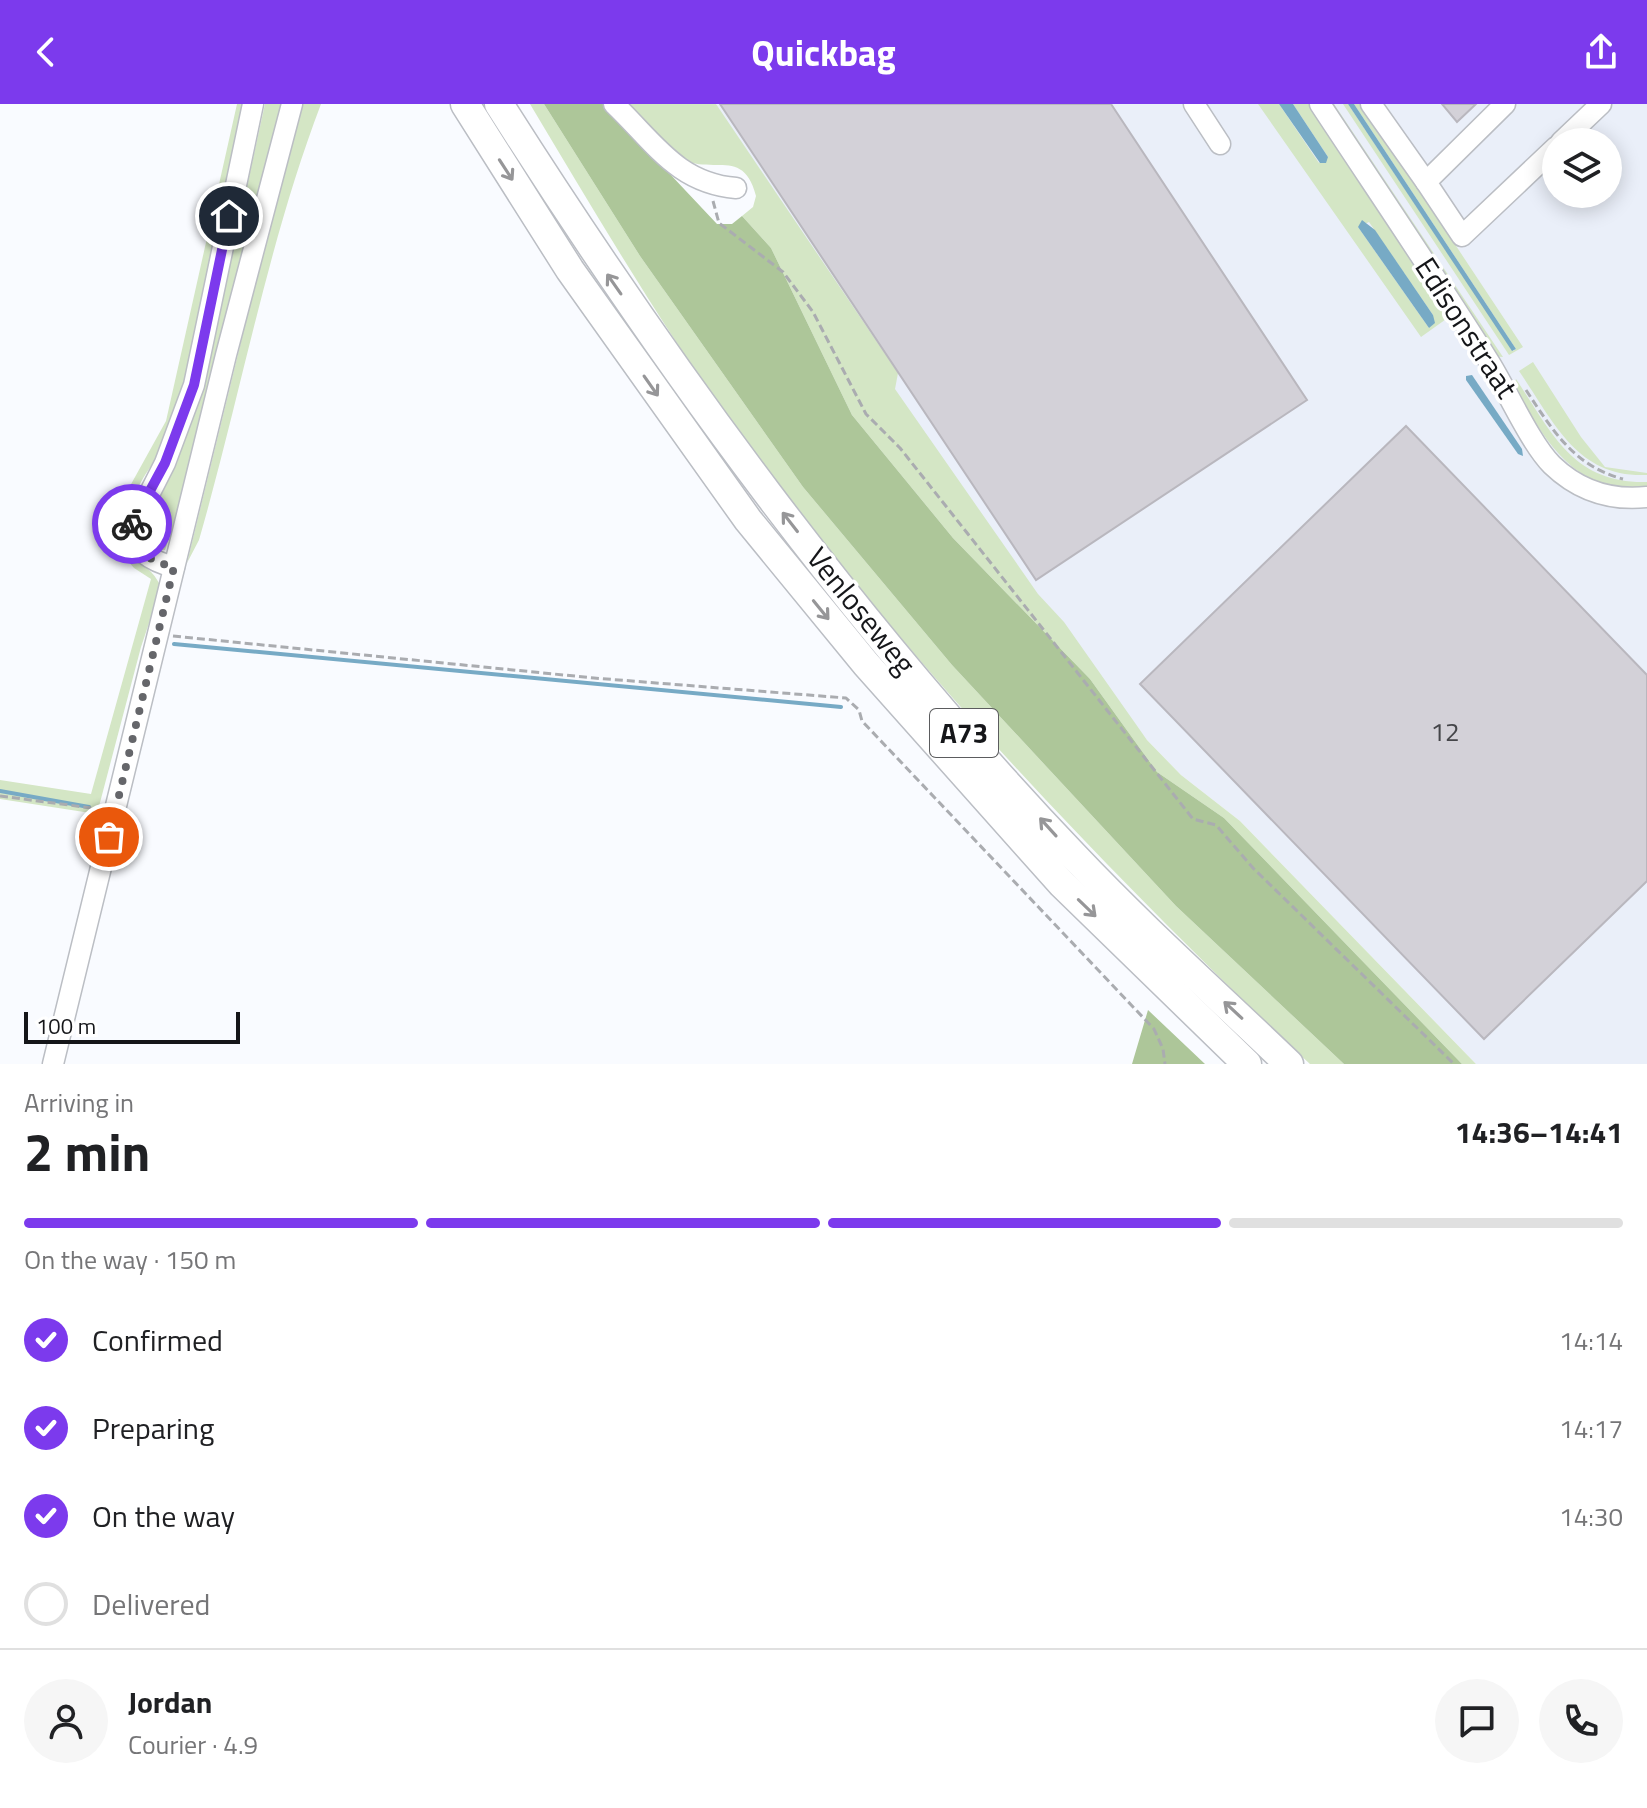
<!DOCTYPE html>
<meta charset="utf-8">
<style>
body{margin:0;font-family:"Titillium Web",sans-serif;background:#f6f6f6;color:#202124;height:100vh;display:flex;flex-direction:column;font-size:30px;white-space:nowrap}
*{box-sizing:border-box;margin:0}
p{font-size:26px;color:#757577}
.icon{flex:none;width:44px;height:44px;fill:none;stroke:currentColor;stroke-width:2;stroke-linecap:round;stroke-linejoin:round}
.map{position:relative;height:960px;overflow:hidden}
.side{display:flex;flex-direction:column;background:#fff;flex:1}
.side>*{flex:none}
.controls{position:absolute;left:1542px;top:24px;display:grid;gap:16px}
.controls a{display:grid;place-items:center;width:80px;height:80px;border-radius:50%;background:#fff;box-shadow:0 4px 20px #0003;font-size:40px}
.scale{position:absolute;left:24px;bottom:20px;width:216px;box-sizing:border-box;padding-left:8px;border:4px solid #151619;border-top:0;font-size:22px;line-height:28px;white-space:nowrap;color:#151619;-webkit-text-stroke:6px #fff;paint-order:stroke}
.pin{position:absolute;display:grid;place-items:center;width:68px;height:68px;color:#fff;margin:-34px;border:4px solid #fff;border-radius:50%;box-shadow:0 2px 8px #0007}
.courier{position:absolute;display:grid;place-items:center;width:80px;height:80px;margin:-40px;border:6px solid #7c3aed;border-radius:50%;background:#fff;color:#222;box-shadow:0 2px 10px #0007}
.headline em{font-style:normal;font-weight:700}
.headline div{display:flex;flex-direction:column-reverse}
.headline{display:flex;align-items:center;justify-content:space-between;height:136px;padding:0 24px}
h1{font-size:52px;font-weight:700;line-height:60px}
.bar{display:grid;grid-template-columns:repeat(4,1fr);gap:12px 8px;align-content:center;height:96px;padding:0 24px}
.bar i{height:10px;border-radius:6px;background:#e0e0e0}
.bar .on{background:#7c3aed}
.bar p{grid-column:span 4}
.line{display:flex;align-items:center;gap:20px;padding:0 24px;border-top:2px solid #e0e0e0}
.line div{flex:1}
.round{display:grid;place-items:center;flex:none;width:84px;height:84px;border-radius:42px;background:#f6f6f6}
ol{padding:0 24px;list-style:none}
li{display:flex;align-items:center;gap:24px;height:88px}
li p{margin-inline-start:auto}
li .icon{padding:8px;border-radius:50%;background:#7c3aed;color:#fff;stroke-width:4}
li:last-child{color:#757577}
li i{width:44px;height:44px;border:4px solid #e0e0e0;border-radius:50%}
header{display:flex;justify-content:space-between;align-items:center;height:104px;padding:0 24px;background:#7c3aed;color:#fff;font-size:36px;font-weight:700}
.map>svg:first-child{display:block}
.built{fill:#eaeff9;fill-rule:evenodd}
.green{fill:#d4e6c5;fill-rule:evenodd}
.forest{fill:#adc699}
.water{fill:#77aac5}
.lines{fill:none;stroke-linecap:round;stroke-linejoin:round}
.stream{stroke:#77aac5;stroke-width:4}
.building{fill:#d3d1d8;stroke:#b9b7be;stroke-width:2}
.minor-casing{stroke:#bbbec4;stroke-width:23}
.highway-casing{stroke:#bbbec4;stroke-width:31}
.path{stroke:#aaacb0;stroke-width:3;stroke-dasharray:8 4;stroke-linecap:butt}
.minor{stroke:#fff;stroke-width:20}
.highway{stroke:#fff;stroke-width:28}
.oneway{stroke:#969698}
.done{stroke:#65666a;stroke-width:8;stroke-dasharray:0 14.4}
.route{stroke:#7c3aed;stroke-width:10}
.labels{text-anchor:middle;stroke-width:7;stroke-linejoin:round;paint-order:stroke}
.number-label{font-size:26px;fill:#444549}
.shield{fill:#fff;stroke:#5b5c5e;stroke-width:2}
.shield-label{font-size:28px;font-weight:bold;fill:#151619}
.street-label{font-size:30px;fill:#151619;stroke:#fff}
</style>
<header><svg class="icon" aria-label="back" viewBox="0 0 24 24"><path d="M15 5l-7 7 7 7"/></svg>Quickbag<svg class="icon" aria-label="share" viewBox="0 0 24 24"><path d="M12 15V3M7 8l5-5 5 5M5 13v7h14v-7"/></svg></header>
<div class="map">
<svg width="1647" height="960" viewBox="0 0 1647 960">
<rect width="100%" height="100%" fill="#f9fbff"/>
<path class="built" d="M703 0H1647V960H1476L1240 717 1181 671 1147 636 1033 491ZM1556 38H1608V90H1556Z"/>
<g class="green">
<path d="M237 0H250L200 203 188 276 160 352C142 368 111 429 131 450 143 463 153 465 161 483L141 543 97 710 0 695V676L91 690 151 475 134 464 108 434 109 420 166 317Z"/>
<polygon points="265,0 290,0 187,382 165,446 150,445 142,436 141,423 177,359 204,276"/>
<path d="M299 0H321C267 142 241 290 199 436L187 459Z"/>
<path d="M530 0H544L640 152 803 383 952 561 1176 802 1344 960H1310L1284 936C1086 745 892 542 731 318 658 216 594 107 530 0Z"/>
<path d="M622 0H716L898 269 895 285 1038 490 1064 518 1147 636 1181 671 1240 717 1476 960H1462L1224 714 1157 668 1090 575 953 434 852 311 771 144 742 112 753 103 756 92C744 44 714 70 684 56 665 46 639 15 622 0Z"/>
<path d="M1258 0H1279L1319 59 1328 53 1293 0H1309L1449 213 1421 233ZM1369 118 1433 211 1429 224 1358 123Z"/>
<polygon points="1326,0 1334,0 1503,253 1492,252"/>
<polygon points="1343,0 1348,0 1513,247 1516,245 1354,0 1362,0 1523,243 1509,251"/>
<path d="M1533 258 1581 333 1605 363 1647 369V371C1577 374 1554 318 1519 267Z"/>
<path d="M1516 275C1552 329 1573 380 1647 378V386C1571 386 1550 341 1513 284Z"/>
</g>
<g class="forest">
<polygon points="544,0 604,0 717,120 732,120 742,112 771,144 852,311 953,434 1090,575 1157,668 1224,714 1462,960 1344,960 1176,802 952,561 803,383 640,152"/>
<polygon points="1148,906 1205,960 1206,960 1132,960"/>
</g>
<g class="water">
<polygon points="1279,0 1293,0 1328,53 1326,59 1320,59"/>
<polygon points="1348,0 1354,0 1516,245 1512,247"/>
<polygon points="1362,116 1375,126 1433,211 1435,219 1429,224 1358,123"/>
<polygon points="1472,271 1522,345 1523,352 1518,350 1466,276 1466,272"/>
</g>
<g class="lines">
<g class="stream">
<polyline points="174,540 841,603"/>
<polyline points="0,687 89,703"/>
</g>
</g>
<g class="building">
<polygon points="720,0 1111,0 1307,296 1036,476"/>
<polygon points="1442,0 1476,0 1457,18"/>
<polygon points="1406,322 1647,571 1647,777 1484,935 1140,580"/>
</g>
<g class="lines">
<g class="minor-casing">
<g id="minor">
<path d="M614 0C654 38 677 79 736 84"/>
<polyline points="1194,0 1220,40"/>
<path d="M1320 0C1376 85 1434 170 1488 256 1506 284 1530 339 1552 361 1579 387 1610 397 1647 393"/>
<polyline points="1371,0 1426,78"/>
<polyline points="1505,0 1426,78 1462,132 1556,43"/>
<polyline points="1561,38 1601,0"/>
<path d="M174 463C154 458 136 449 130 428L165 359 194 281 253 0"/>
<polyline points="53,960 226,251 292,0"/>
</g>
</g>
<g class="highway-casing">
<g id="highway">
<polyline points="465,0 570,166 748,416 866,560 1062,780 1247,960"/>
<path d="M499 0C668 266 855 522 1073 751 1142 824 1217 891 1289 960"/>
</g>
</g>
<g class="path">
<polyline points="713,97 719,119 783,168 813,208 866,310 900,344 1193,715 1216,721 1253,764 1454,960"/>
<path d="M1526 286C1553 327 1574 362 1623 375"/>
<polyline points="173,532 594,574 846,594 859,606 862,617 1154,925 1163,945 1165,960"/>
<polyline points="0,692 99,705"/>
</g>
<use href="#minor" class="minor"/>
<use href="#highway" class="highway"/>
</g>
<defs><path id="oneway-shaft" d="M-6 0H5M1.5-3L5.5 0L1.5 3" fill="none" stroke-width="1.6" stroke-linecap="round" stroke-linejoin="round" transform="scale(2)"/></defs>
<g class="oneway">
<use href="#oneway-shaft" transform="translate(506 66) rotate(57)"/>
<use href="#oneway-shaft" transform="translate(614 180) rotate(-125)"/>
<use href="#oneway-shaft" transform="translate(651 282) rotate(55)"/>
<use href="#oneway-shaft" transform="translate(790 418) rotate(-128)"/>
<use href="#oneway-shaft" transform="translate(821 506) rotate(51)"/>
<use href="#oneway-shaft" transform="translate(1048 723) rotate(-132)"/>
<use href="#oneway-shaft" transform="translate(1087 804) rotate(44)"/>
<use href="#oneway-shaft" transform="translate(1233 906) rotate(-137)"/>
</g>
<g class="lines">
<path class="done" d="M109 733 174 463C155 459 124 445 132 420"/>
<polyline class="route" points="132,420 165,359 194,281 229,112"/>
</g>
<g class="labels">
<g class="number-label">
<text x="1445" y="637">12</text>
</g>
<rect class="shield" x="930" y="605" width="68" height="48" rx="6"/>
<g class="shield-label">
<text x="964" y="639">A73</text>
</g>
<g class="street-label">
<text transform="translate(1466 224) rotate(57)" y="10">Edisonstraat</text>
<text transform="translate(861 507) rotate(51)" y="10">Venloseweg</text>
</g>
</g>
</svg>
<div class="controls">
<a><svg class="icon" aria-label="layers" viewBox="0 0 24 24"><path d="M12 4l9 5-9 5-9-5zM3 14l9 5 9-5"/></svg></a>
</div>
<div class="scale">100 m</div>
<div class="pin" style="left:109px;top:733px;background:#ea580c"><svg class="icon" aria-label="bag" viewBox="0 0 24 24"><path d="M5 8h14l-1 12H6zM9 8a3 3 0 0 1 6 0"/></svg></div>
<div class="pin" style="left:229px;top:112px;background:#1f2937"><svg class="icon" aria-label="home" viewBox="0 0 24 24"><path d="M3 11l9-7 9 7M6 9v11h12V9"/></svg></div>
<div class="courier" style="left:132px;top:420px"><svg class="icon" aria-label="bike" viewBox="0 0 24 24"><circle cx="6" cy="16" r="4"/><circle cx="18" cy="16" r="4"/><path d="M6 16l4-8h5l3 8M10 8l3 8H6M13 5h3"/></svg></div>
</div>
<section class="side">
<div class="headline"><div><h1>2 min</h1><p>Arriving in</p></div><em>14:36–14:41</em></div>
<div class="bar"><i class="on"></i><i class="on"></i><i class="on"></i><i></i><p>On the way · 150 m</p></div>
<ol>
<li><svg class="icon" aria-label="check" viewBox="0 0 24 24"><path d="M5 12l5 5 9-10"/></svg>Confirmed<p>14:14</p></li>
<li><svg class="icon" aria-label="check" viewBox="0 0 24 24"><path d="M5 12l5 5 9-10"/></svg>Preparing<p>14:17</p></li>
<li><svg class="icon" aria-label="check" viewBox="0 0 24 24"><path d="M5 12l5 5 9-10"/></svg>On the way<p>14:30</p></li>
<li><i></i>Delivered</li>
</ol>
<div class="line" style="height:144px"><a class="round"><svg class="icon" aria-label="person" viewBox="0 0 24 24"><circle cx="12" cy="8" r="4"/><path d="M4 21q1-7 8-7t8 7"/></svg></a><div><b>Jordan</b><p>Courier · 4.9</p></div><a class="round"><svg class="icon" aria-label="chat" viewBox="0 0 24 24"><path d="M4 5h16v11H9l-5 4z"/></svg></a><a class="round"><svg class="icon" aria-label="phone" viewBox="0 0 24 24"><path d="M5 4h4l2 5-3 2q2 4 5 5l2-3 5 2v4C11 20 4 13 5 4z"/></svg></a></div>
</section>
